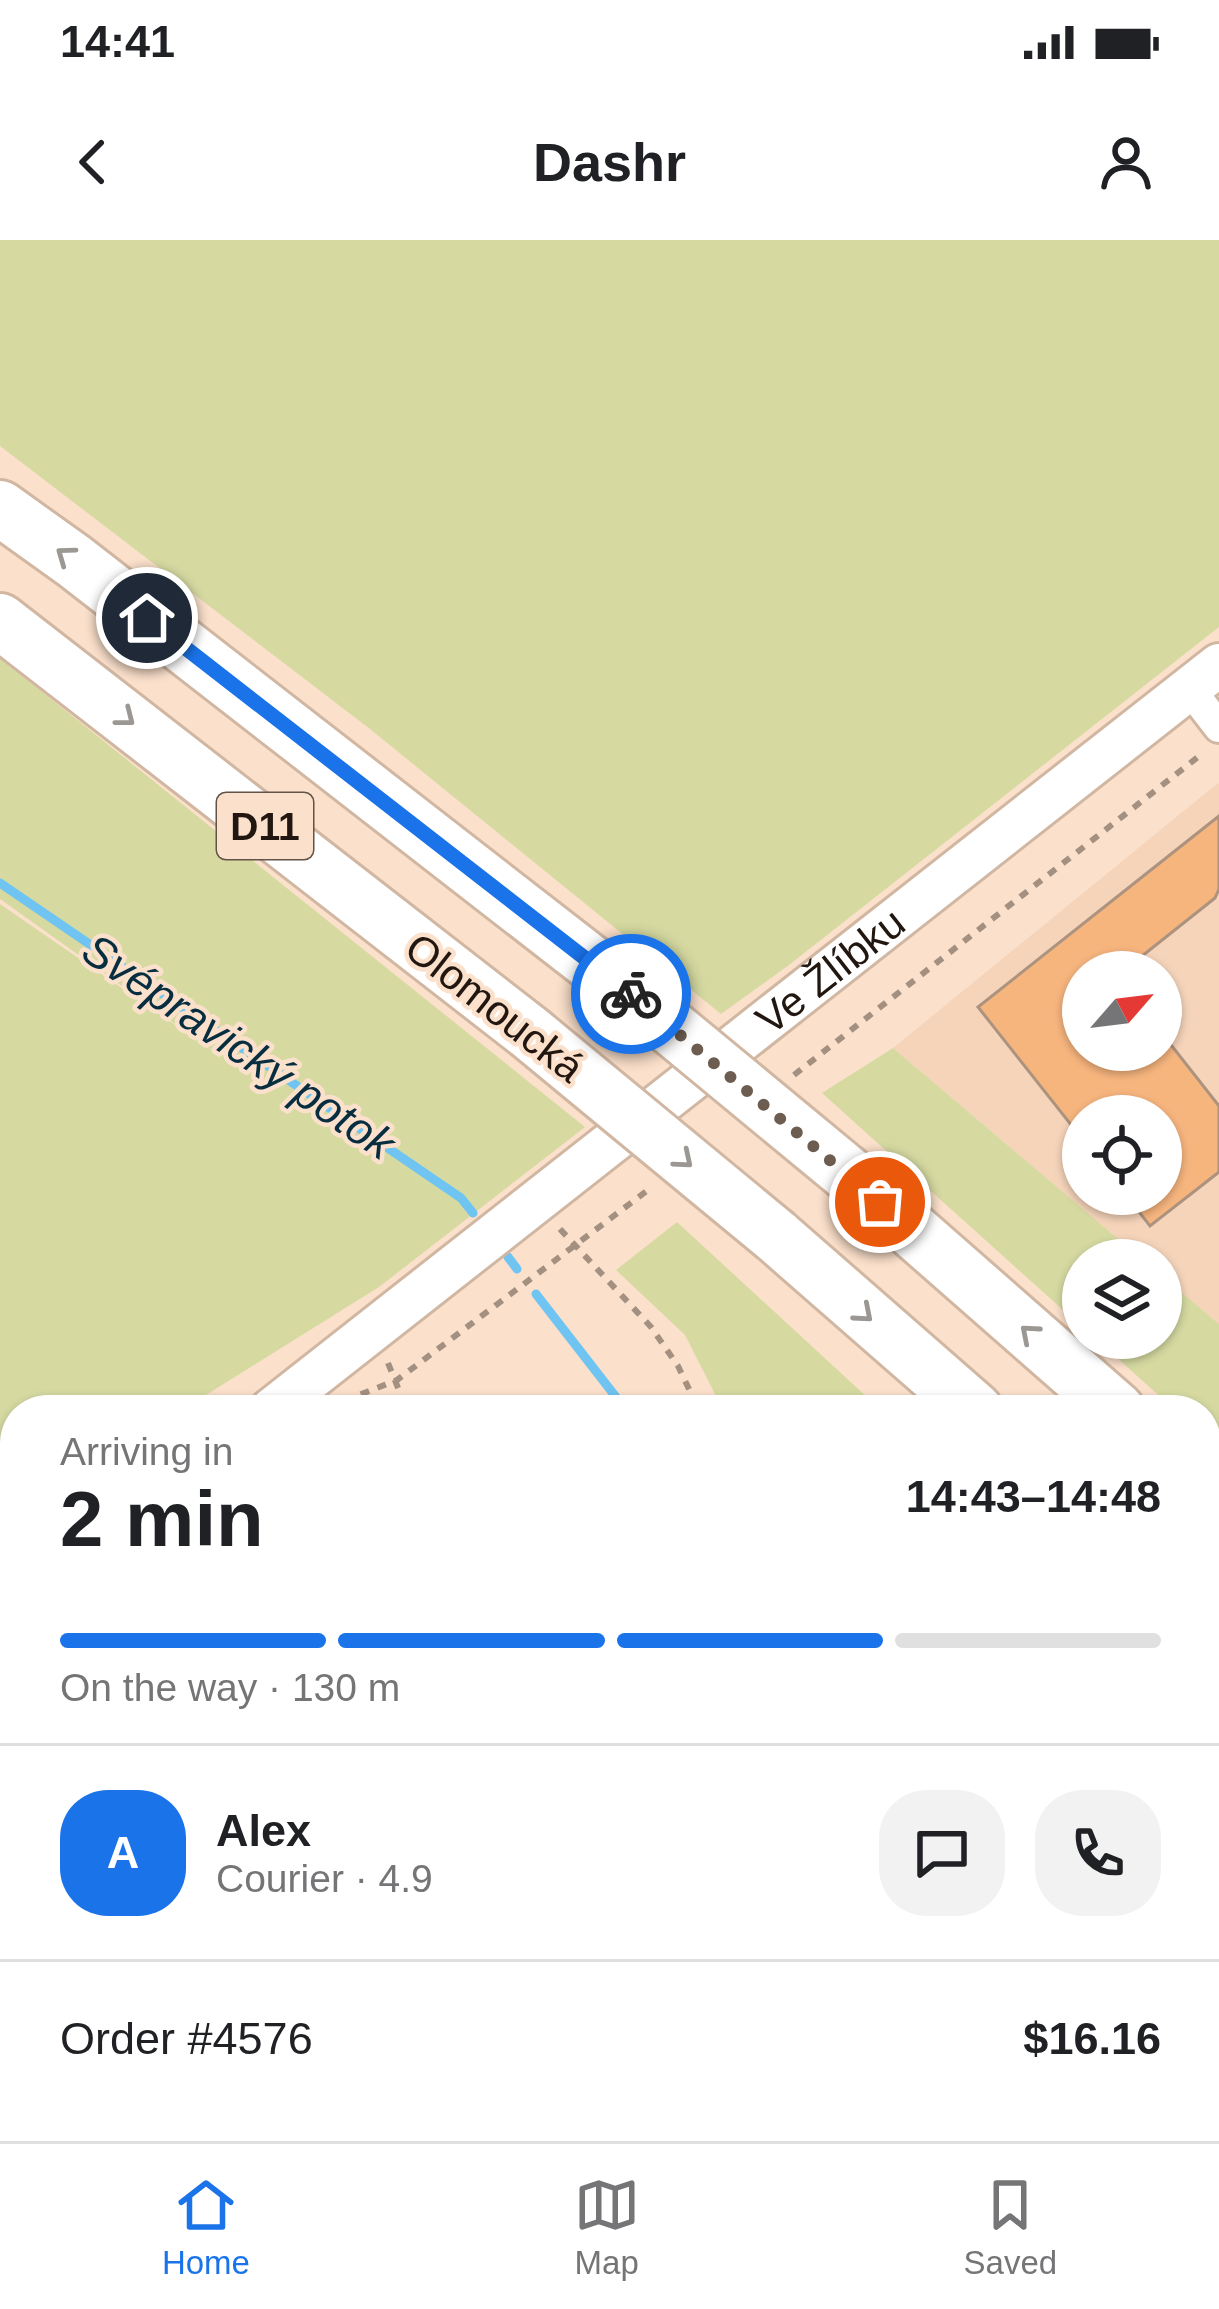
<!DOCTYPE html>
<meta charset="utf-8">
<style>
body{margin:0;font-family:Helvetica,sans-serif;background:#f2f2f2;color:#202124;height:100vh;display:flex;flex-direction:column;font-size:45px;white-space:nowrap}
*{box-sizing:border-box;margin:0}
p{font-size:39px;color:#757577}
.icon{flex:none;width:66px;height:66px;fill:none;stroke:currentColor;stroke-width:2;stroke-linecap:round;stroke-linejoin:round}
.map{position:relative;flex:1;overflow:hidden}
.details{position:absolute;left:0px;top:1155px;width:1221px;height:747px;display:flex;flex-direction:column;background:#fff;border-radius:48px 48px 0 0;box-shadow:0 3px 9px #0004}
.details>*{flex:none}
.needle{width:78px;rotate:62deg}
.tools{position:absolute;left:1062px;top:711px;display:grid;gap:24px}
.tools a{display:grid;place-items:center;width:120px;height:120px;border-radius:50%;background:#fff;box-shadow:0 3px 9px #0004;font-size:60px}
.pin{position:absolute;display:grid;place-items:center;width:102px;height:102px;color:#fff;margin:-51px;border:6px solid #fff;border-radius:50%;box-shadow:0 3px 12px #0007}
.courier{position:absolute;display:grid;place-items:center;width:120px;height:120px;margin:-60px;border:9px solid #1a73e8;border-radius:50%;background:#fff;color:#222;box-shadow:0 3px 15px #0007}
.overview em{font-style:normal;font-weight:700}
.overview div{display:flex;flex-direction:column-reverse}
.overview{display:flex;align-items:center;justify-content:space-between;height:204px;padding:0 60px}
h1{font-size:78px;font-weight:700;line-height:90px}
.bar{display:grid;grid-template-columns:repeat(4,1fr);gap:18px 12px;align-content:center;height:144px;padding:0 60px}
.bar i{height:15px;border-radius:9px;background:#e0e0e0}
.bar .on{background:#1a73e8}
.bar p{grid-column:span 4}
.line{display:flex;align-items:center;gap:30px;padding:0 60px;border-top:3px solid #e0e0e0}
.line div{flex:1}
.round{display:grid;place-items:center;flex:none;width:126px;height:126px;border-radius:48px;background:#f2f2f2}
.status{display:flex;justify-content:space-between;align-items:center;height:84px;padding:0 60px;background:#fff;direction:ltr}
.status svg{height:33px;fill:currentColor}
header{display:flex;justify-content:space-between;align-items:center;height:156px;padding:0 60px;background:#fff;font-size:54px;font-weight:700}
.menu{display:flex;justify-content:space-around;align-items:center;height:168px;border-top:3px solid #e0e0e0;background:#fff;font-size:33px;color:#757577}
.menu a{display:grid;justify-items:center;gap:6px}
.menu .on{color:#1a73e8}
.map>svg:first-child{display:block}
.built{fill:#f5d4ba;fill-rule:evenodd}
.green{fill:#d6daa1}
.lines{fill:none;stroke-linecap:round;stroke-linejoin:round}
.stream{stroke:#70c4f2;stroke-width:9}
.building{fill:#f7b57e;stroke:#ac937f;stroke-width:3}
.street-casing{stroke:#d1b7a2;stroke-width:36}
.secondary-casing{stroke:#d1b7a2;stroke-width:48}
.highway-casing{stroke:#d1b7a2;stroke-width:60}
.path{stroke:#a49080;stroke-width:6;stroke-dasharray:9 9;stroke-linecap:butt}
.street{stroke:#fff;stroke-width:30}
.secondary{stroke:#fff;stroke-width:42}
.highway{stroke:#fff;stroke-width:54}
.highway-bridge-casing{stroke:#d1b7a2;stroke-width:60;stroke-linecap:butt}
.highway-bridge{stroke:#fff;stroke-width:54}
.oneway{stroke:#9b9793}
.done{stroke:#6d5d51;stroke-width:12;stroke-dasharray:0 21.6}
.route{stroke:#1a73e8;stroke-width:15}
.labels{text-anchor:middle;stroke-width:9;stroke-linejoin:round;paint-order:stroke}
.shield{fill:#fbe0cb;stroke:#625348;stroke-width:3}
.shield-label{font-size:39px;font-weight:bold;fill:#211710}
.street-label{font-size:42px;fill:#211710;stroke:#fbe0cb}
.water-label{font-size:45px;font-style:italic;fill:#072e40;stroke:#fbe0cb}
</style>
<div class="status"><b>14:41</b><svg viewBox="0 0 49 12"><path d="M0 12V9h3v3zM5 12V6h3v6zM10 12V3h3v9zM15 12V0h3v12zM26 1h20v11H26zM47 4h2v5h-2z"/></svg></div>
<header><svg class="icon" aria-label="back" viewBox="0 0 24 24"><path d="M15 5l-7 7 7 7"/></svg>Dashr<svg class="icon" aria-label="person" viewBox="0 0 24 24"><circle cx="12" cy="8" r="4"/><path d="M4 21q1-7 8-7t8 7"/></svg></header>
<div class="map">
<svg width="1219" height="1901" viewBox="0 0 1219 1901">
<rect width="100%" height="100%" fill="#fbe0cb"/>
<path class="built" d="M1218 543 1219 545V1084L1161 1035V1020H1143L893 808ZM1083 732H1161V810H1083ZM1083 876H1161V954H1083Z"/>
<g class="green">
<polygon points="0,0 1219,0 1219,387 789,725 721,774 370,489 0,206"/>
<polygon points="0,418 585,887 379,1047 182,1170 15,1170 15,1283 0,1293 0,664 223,818 0,659"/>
<polygon points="893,808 1143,1020 1083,1020 1083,1088 822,853"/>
<polygon points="677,982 881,1170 723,1170 685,1095 616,1030"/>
<polygon points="1161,1035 1219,1084 1219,1209 1206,1197 1206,1170 1175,1170 1095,1098 1161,1098"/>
<polygon points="15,1416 15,1829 0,1805 0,1426"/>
<polygon points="52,1887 605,1887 605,1901 60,1901"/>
</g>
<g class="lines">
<g class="stream">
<polyline points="0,643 461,958 473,973"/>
<polyline points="508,1017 517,1029"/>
<polyline points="536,1054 626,1170"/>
<polyline points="644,1901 647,1887"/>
</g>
</g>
<polygon class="building" points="1219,576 1219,649 1215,658 1122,732 1083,732 1083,810 1161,810 1161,792 1219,866 1219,932 1150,986 1125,954 1161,954 1161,876 1083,876 1083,900 978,767"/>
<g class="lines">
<g class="street-casing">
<polyline id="street" points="1189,448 1219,487"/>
</g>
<g class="secondary-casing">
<g id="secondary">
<path id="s1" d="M271 1170 1219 425"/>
<polyline points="0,1355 15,1345"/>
</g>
</g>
<g class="highway-casing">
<g id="highway">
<polyline points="0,268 74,321 622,747"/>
<polyline points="0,381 529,792"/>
<polyline points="847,933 1117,1170"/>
<polyline points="776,996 975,1170"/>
<polyline points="1206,1248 1219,1260"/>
<polyline points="1206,1372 1219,1384"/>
</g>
</g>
<g class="path">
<polyline points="794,835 1203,513"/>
<polyline points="560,989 651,1087 678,1126 699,1170"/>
<polyline points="388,1123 407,1170"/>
<polyline points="344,1161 397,1140 652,947"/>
<polyline points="483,1887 483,1901"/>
<polyline points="690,1901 692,1887"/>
</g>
<use href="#street" class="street"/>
<use href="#secondary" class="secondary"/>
<use href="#highway" class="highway"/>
<g class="highway-bridge-casing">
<g id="highway-bridge">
<polyline points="622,747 847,933"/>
<polyline points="529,792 776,996"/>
</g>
</g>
<use href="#highway-bridge" class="highway-bridge"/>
</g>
<defs><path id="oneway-chevron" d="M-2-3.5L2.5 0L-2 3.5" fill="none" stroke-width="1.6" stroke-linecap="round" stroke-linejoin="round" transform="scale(3)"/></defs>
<g class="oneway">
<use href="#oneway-chevron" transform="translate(65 315) rotate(-144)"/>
<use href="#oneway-chevron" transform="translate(126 478) rotate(38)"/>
<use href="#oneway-chevron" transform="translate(684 920) rotate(40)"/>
<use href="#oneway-chevron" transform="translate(864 1074) rotate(41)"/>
<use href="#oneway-chevron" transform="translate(1029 1093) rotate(-139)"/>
</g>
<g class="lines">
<polyline class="done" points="631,754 880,962"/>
<polyline class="route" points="147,378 631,754"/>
</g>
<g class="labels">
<rect class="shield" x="217" y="553" width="96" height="66" rx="9"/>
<g class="shield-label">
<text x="265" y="600">D11</text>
</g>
<g class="street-label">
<text dy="15" stroke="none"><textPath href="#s1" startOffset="711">Ve Žlíbku</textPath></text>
<text transform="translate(495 767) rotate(38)" y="15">Olomoucká</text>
</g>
<g class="water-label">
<text transform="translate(239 806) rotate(34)" y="16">Svépravický potok</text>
</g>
</g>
</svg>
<div class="tools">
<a><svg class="needle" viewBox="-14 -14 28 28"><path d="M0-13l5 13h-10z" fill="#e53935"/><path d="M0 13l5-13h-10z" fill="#757577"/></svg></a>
<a><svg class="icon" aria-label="locate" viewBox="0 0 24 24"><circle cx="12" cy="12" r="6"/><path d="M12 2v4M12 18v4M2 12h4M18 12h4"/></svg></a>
<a><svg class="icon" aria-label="layers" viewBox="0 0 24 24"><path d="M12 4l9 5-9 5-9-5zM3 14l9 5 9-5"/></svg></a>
</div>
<div class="pin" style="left:880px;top:962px;background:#ea580c"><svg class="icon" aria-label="bag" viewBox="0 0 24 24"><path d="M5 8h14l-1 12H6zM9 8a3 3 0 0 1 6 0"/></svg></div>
<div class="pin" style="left:147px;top:378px;background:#1f2937"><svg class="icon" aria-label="home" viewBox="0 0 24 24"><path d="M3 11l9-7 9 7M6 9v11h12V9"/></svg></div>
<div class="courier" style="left:631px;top:754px"><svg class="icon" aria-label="bike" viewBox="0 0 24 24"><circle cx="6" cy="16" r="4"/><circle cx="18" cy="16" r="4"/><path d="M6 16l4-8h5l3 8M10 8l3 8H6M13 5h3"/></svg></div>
<section class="details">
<div class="overview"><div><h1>2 min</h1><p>Arriving in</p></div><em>14:43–14:48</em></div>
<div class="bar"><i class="on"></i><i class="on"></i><i class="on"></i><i></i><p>On the way · 130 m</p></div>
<div class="line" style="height:216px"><b class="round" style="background:#1a73e8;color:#fff">A</b><div><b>Alex</b><p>Courier · 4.9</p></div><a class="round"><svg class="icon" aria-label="chat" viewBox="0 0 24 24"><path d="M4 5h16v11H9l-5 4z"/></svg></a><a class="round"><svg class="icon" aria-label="phone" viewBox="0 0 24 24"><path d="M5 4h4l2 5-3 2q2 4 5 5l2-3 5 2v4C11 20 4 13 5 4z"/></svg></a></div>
<div class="line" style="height:156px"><div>Order #4576</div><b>$16.16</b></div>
</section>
</div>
<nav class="menu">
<a class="on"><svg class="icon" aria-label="home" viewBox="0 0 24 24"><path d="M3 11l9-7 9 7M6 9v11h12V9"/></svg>Home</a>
<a><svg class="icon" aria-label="map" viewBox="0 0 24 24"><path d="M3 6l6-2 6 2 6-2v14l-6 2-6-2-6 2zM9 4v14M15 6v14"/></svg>Map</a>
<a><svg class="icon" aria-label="saved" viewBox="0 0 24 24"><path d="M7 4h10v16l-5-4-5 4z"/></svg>Saved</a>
</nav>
